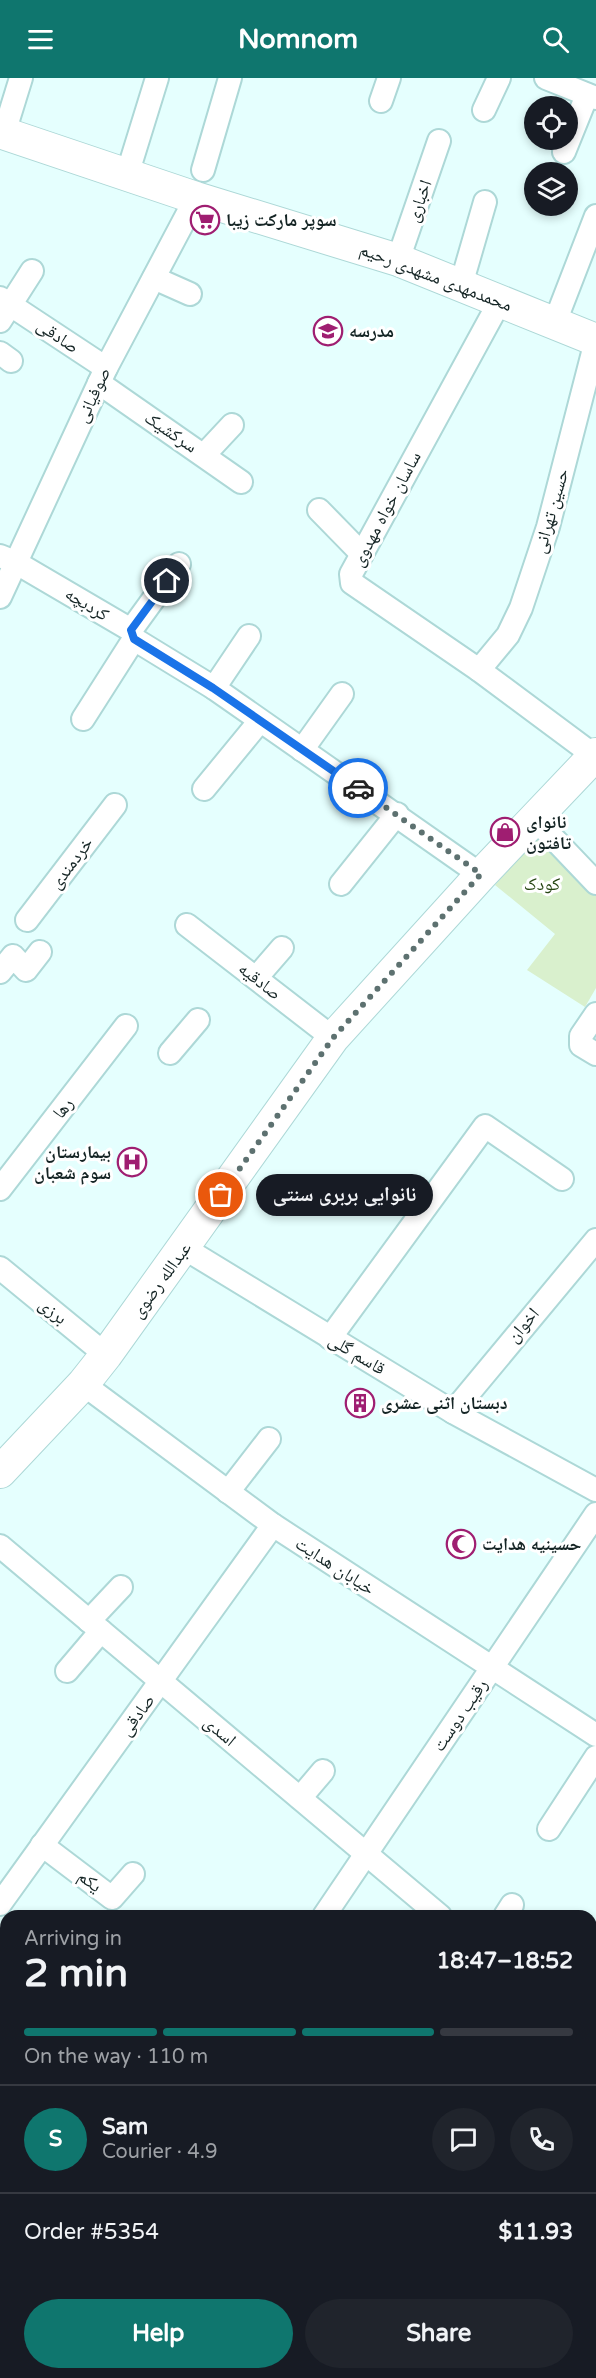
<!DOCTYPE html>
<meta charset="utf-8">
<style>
body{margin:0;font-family:"Varela Round","Noto Naskh Arabic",sans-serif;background:#20242c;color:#f1f3f6;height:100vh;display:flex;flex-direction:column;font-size:22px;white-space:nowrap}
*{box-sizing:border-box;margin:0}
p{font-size:20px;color:#9ea1a6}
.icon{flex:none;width:33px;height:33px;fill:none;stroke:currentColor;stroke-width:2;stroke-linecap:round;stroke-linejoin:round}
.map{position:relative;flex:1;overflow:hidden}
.sheet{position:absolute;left:0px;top:1832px;width:597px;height:470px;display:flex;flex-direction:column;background:#171b24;border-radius:18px 18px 0 0;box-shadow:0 3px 9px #0003}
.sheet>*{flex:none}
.buttons{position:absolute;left:524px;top:18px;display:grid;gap:12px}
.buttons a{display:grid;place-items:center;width:54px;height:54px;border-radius:50%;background:#171b24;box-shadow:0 3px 9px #0003;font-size:30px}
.pin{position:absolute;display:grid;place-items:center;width:51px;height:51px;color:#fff;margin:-26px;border:3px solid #fff;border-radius:50%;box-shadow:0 2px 6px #0007}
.courier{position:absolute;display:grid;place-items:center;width:60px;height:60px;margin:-30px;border:4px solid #1a73e8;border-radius:50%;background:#fff;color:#222;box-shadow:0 2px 8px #0007}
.bubble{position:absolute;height:42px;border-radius:21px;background:#171b24;box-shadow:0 3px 9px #0003;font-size:20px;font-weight:700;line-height:42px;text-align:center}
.overview em{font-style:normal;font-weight:700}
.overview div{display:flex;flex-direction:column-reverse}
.overview{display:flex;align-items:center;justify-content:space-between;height:102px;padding:0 24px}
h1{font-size:39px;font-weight:700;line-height:45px}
.bar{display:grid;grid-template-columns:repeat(4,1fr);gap:9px 6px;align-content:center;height:72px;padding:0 24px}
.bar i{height:8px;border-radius:4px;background:#363941}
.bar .current{background:#0f766e}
.bar p{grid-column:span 4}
.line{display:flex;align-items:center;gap:15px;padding:0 24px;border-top:2px solid #363941}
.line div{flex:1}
.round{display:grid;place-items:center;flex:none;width:63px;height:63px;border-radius:32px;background:#20242c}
.action{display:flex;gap:12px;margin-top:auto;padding:12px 24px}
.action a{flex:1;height:69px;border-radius:36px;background:#0f766e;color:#fff;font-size:24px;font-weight:700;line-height:69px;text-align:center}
.action a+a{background:#20242c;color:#f1f3f6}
header{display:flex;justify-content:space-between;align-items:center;height:78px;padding:0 24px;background:#0f766e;color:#fff;font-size:27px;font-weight:700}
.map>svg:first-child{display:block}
.green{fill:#d9f0cd}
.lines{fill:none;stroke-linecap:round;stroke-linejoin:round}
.street-casing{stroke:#add8d7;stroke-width:26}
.secondary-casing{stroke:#add8d7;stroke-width:34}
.primary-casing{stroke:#add8d7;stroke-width:36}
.street{stroke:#fff;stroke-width:22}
.secondary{stroke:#fff;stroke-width:32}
.primary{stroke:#fff;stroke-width:33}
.done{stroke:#5d7170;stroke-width:6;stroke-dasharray:0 10.8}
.route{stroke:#1a73e8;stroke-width:8}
.labels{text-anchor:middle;stroke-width:6;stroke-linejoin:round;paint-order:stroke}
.street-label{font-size:18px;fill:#142424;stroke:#fff}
.poi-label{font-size:18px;font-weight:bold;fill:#142424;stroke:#fff;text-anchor:start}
.park-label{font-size:18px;fill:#264613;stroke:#fff}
</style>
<header><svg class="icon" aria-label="menu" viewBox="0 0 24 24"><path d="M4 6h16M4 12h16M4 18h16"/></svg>Nomnom<svg class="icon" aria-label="search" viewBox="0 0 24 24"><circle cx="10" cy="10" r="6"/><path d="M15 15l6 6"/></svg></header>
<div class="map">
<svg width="596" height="2300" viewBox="0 0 596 2300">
<rect width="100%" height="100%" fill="#e5fffe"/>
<polygon class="green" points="538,758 596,816 596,910 585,929 527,892 555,856 495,807"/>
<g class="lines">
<g class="street-casing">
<g id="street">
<polyline points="546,0 596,20"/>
<polyline points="381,23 389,0"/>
<polyline points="484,32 499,0"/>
<polyline points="4,55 21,0"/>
<polyline points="564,74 587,17"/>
<polyline points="203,92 230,0"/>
<polyline points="127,97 157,0"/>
<polyline points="398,182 439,63"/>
<polyline points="154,200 190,216"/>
<polyline points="461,207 485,124"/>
<polyline points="0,220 106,290"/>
<polyline points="500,223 362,476 351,496 352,505 479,592 596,679"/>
<polyline points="0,243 32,193"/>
<polyline points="555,244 596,138"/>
<polyline points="0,275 11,283"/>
<polyline points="99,305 241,404"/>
<polyline points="204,377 232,347"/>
<polyline points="319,432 362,476"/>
<polyline points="0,478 15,484 131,552 134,561 214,610 481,797"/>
<polyline points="0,519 106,290 196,120"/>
<polyline points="131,552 179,486"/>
<polyline points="479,592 508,557 521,530 548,449 596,263"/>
<polyline points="214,610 249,558"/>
<polyline points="83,641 134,561"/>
<polyline points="302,672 342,616"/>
<polyline points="204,711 259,644"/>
<polyline points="535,741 596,805"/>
<polyline points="341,806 397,736"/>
<polyline points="27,842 115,727"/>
<polyline points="187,847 333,960"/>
<polyline points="0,894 13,878 26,892 40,874"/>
<polyline points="256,900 282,870"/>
<polyline points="596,936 581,958 581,967 596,976"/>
<polyline points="170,975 198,942"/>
<polyline points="0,1111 126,948"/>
<polyline points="184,1170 453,1334 596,1412"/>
<polyline points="0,1190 106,1277"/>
<polyline points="330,1260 485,1048 562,1101"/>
<polyline points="83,1306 273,1447 596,1657"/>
<polyline points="453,1334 596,1162"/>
<polyline points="228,1414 269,1361"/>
<polyline points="0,1468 440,1838"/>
<polyline points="89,1543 121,1509"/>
<polyline points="67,1593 101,1553"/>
<polyline points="300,1720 323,1693"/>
<polyline points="549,1751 596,1679"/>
<polyline points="42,1767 112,1820 133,1796"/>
<polyline points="0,1826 273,1447"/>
<polyline points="324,1838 596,1436"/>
<polyline points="505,1838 512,1827"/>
<polyline points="0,1916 6,1920"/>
<polyline points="591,1964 596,1968"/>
</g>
</g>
<g class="secondary-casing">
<g id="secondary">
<polyline points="0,54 196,120 398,182 596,262"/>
<polyline points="0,1394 83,1306 106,1277 333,960 481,797 596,676"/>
<polyline points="591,2168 596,2156"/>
<polyline points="533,2300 535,2295"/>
</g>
</g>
<g class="primary-casing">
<g id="primary">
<polyline points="0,2095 6,2099"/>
<polyline points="296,2295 303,2300"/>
</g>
</g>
<use href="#street" class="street"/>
<use href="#secondary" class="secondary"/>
<use href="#primary" class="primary"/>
</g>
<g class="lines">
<polyline class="done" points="221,1117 333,960 481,796 358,710"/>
<polyline class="route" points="167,503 131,552 134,561 213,610 358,710"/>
</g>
<defs>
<g id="supermarket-ring" transform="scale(1.5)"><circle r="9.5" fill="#fff" stroke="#9f1e71" stroke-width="1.5"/><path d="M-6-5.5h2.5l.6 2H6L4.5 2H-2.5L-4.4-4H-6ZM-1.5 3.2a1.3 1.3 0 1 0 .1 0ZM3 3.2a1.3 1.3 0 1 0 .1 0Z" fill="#9f1e71"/></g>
<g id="school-ring" transform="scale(1.5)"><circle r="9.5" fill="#fff" stroke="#9f1e71" stroke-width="1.5"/><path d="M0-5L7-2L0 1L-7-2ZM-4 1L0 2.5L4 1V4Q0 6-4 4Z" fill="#9f1e71"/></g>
<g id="shop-ring" transform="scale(1.5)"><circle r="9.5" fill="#fff" stroke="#9f1e71" stroke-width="1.5"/><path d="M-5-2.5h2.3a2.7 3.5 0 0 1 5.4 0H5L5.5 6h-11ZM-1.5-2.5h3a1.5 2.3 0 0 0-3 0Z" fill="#9f1e71"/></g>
<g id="hospital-ring" transform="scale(1.5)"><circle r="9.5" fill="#fff" stroke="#9f1e71" stroke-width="1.5"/><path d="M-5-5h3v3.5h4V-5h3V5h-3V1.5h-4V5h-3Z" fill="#9f1e71"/></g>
<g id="building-ring" transform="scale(1.5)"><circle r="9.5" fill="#fff" stroke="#9f1e71" stroke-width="1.5"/><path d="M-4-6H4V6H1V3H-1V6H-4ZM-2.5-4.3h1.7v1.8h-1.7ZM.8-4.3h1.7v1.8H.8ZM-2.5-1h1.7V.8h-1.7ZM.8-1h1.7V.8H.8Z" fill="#9f1e71"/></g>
<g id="mosque-ring" transform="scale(1.5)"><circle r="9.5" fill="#fff" stroke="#9f1e71" stroke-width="1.5"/><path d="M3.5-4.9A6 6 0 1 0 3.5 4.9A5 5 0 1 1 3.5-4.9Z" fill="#9f1e71"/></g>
</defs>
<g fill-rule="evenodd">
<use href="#supermarket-ring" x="205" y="142"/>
<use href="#school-ring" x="328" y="253"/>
<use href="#shop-ring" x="505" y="754"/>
<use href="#hospital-ring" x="132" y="1084"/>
<use href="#building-ring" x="360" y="1325"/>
<use href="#mosque-ring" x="461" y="1466"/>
</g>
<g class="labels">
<g class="street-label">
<text transform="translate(419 123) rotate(-71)" y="6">اخباری</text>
<text transform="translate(436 199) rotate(21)" y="6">محمدمهدی مشهدی رحیم</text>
<text transform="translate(58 258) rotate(34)" y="6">صادقی</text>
<text transform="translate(93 317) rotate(-65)" y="6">صوفیانی</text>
<text transform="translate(171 354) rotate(34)" y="6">سرکشیک</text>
<text transform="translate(386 431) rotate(-62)" y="6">ساسان خواه مهدوی</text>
<text transform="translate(551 433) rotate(-74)" y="6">حسین تهرانی</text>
<text transform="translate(87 526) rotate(31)" y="6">کردبچه</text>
<text transform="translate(71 785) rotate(-53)" y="6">خردمندی</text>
<text transform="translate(260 903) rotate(38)" y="6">صادقیه</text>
<text transform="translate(63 1030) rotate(-52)" y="6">رها</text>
<text transform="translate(161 1202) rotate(-54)" y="6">عبدالله رضوی</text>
<text transform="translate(53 1233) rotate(39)" y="6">برزی</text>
<text transform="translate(523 1247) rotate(-50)" y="6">اخوان</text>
<text transform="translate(357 1276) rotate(31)" y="6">قاسم گلی</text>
<text transform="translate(335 1488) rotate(33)" y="6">خیابان‌ هدایت</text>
<text transform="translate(137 1637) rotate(-54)" y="6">صادقی</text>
<text transform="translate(460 1637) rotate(-56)" y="6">رقیب دوست</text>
<text transform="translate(220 1653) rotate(40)" y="6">اسدی</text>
<text transform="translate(90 1803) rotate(37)" y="6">یکم</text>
</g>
<g class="poi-label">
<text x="226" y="148">سوپر مارکت زیبا</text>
<text x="349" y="259">مدرسه</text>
<text x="526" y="750">نانوای<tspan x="526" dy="21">تافتون</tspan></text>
<text x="111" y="1080" text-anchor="end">بیمارستان<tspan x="111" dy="21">سوم شعبان</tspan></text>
<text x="381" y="1331">دبستان اثنی عشری</text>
<text x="482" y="1472">حسینیه هدایت</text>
</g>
<g class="park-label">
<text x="542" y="812">کودک</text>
</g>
</g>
</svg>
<div class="buttons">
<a><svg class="icon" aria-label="locate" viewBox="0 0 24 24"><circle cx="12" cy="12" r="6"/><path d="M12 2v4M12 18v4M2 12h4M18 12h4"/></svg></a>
<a><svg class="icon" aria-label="layers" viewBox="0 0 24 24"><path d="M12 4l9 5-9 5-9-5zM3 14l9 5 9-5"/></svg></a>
</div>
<div class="pin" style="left:221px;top:1117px;background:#ea580c"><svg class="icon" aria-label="bag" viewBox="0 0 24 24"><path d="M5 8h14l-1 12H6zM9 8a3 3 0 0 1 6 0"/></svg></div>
<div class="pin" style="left:167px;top:503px;background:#1f2937"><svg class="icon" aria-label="home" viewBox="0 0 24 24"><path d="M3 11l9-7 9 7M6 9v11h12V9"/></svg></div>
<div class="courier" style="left:358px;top:710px"><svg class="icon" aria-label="car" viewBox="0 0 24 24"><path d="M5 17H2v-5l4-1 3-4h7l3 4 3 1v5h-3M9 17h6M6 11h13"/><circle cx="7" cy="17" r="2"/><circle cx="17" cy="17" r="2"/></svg></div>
<div class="bubble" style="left:256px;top:1096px;width:177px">نانوایی بربری سنتی</div>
<section class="sheet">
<div class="overview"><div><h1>2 min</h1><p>Arriving in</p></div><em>18:47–18:52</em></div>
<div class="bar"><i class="current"></i><i class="current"></i><i class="current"></i><i></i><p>On the way · 110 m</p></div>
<div class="line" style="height:108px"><b class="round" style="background:#0f766e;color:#fff">S</b><div><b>Sam</b><p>Courier · 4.9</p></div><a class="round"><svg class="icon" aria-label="chat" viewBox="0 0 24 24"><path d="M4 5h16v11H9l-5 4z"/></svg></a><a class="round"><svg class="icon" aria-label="phone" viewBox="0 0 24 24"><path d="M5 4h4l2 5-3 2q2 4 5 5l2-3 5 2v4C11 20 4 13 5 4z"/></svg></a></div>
<div class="line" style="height:78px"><div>Order #5354</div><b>$11.93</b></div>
<div class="action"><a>Help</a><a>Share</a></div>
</section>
</div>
